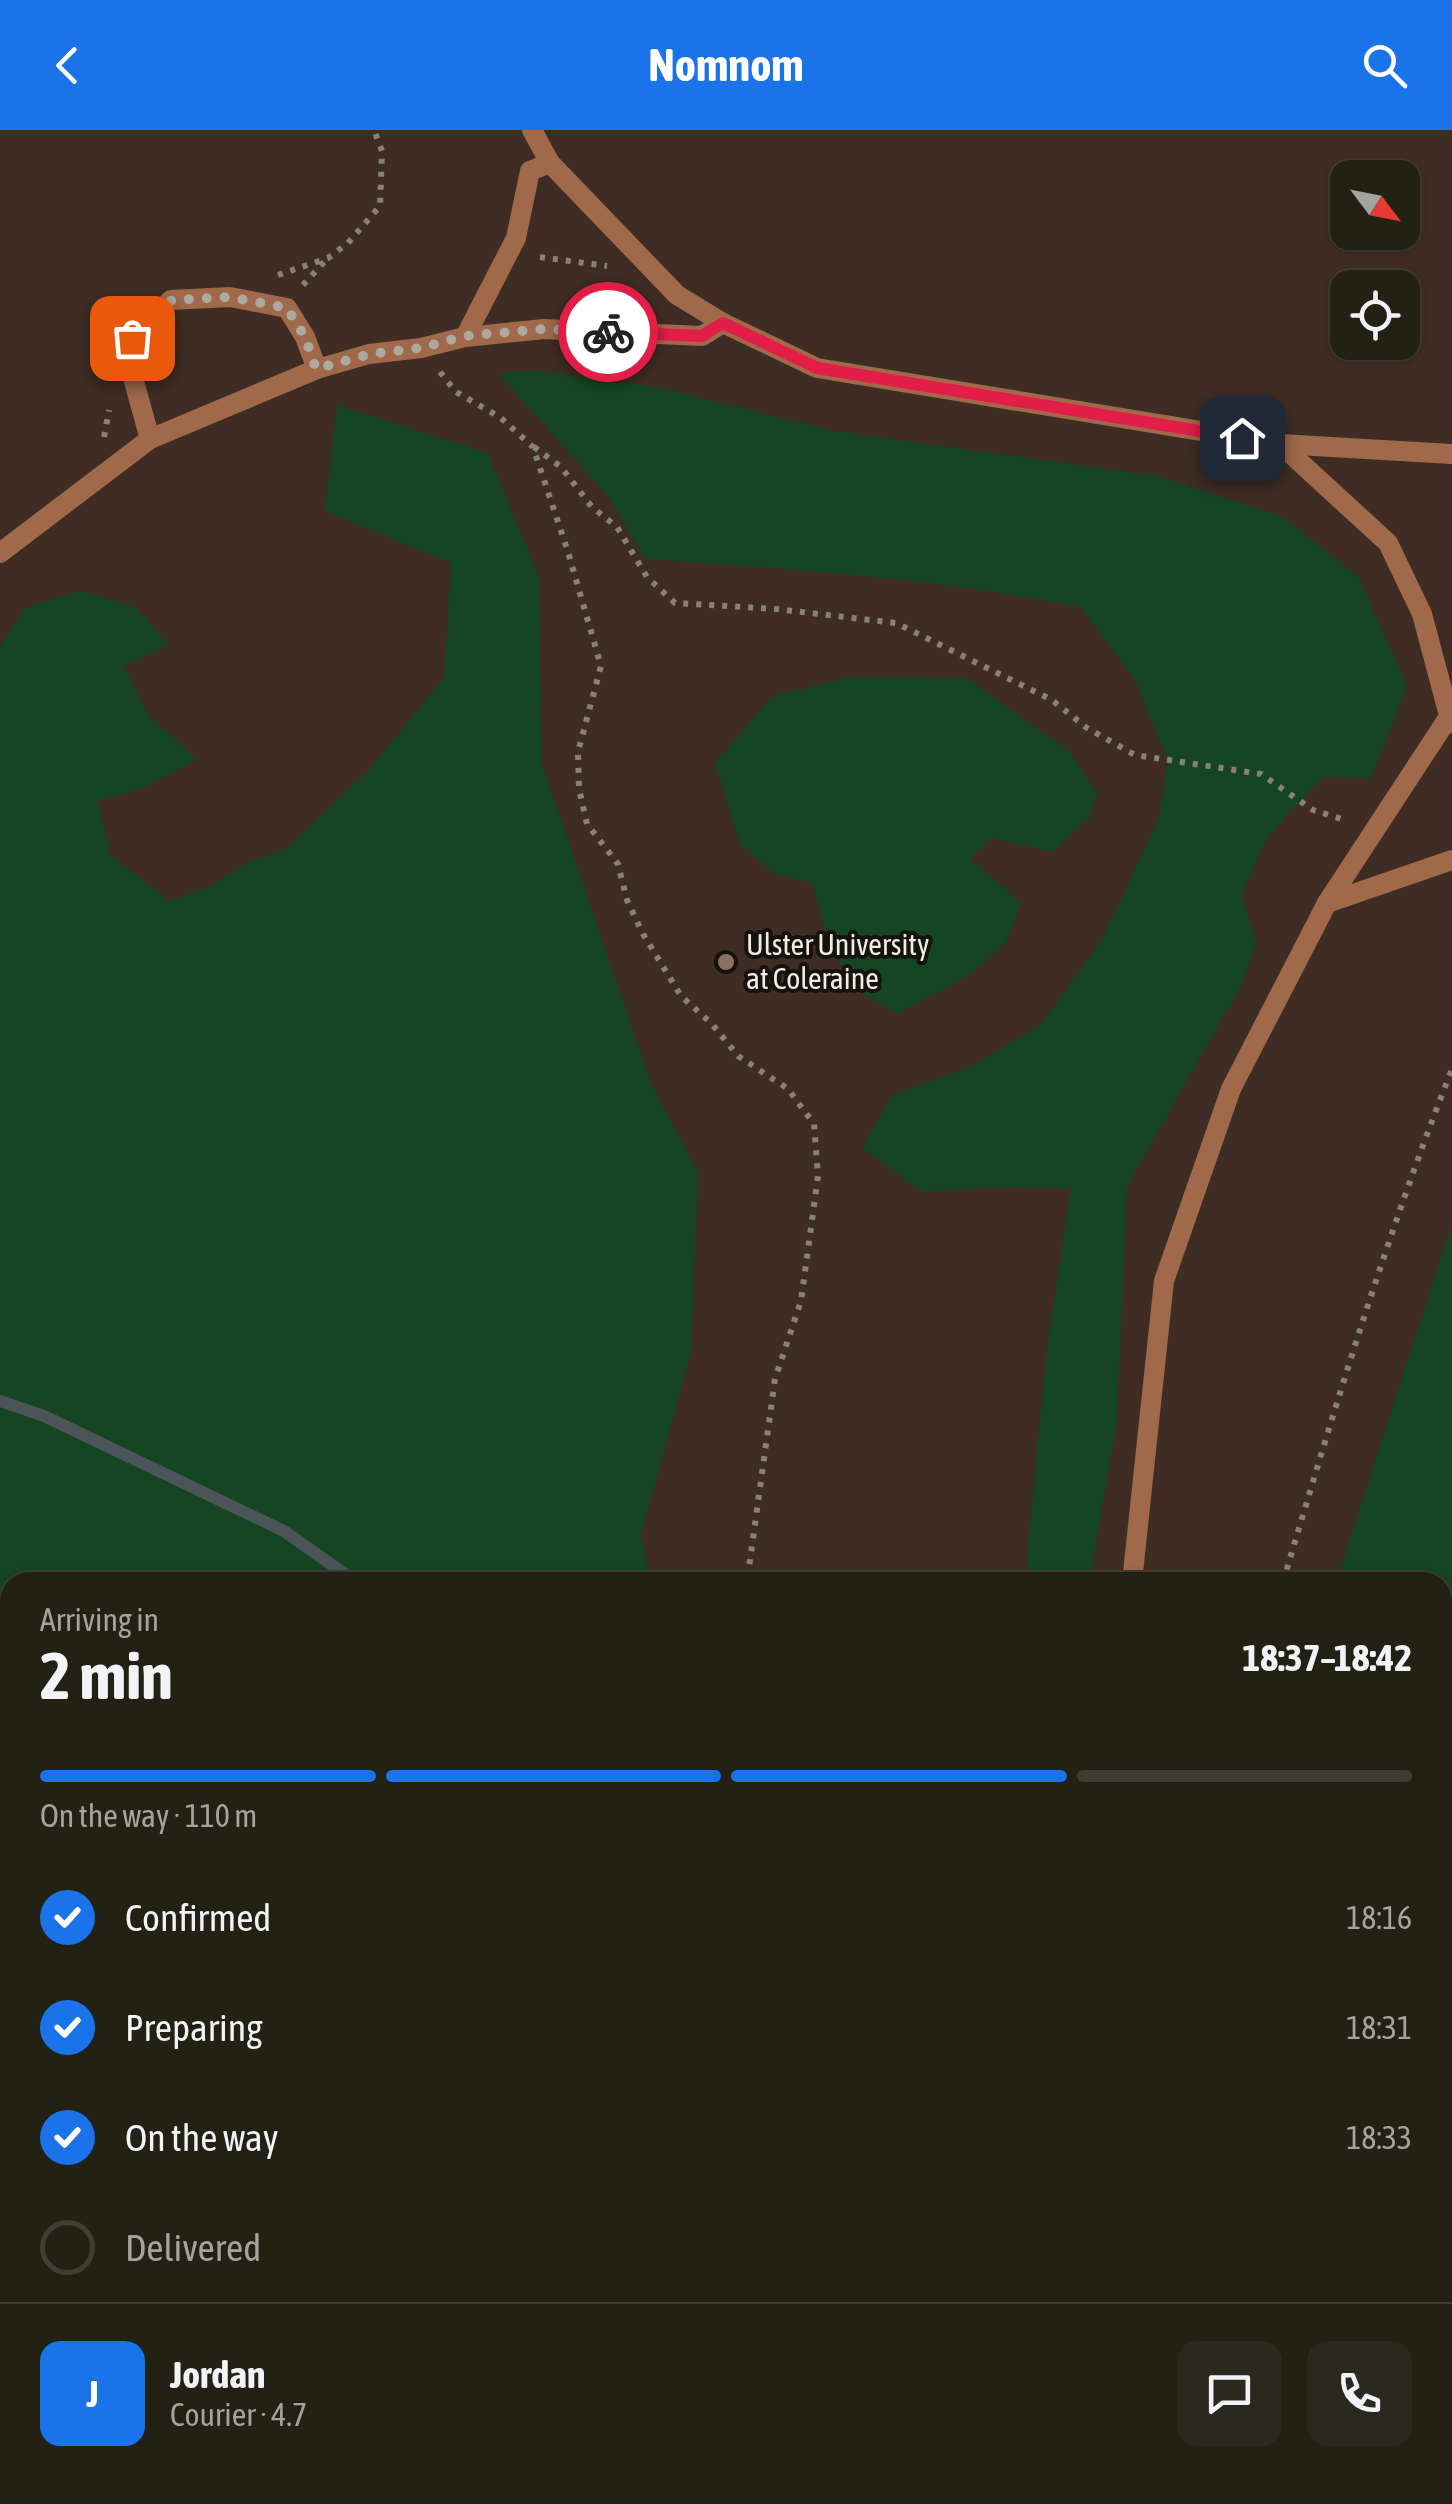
<!DOCTYPE html>
<meta charset="utf-8">
<style>
body{margin:0;font-family:"Asap Condensed",sans-serif;background:#2b281d;color:#f1f3f6;height:100vh;display:flex;flex-direction:column;font-size:38px;white-space:nowrap}
*{box-sizing:border-box;margin:0}
p{font-size:32px;color:#a3a3a0}
.icon{flex:none;width:55px;height:55px;fill:none;stroke:currentColor;stroke-width:2;stroke-linecap:round;stroke-linejoin:round}
.map{position:relative;flex:1;overflow:hidden}
.details{position:absolute;left:0px;top:1442px;width:1452px;height:932px;display:flex;flex-direction:column;background:#232014;border-radius:30px 30px 0 0;box-shadow:0 2px 8px #0004,0 0 0 2px #403e34}
.details>*{flex:none}
.needle{width:65px;rotate:122deg}
.tools{position:absolute;left:1330px;top:30px;display:grid;gap:20px}
.tools a{display:grid;place-items:center;width:90px;height:90px;border-radius:20px;background:#232014;box-shadow:0 2px 8px #0004,0 0 0 2px #403e34;font-size:50px}
.pin{position:absolute;display:grid;place-items:center;width:85px;height:85px;color:#fff;margin:-42px;border-radius:20px;box-shadow:0 5px 15px #0006}
.courier{position:absolute;display:grid;place-items:center;width:100px;height:100px;margin:-50px;border:8px solid #e11d48;border-radius:50%;background:#fff;color:#222;box-shadow:0 2px 12px #0007}
.headline em{font-style:normal;font-weight:700}
.headline div{display:flex;flex-direction:column-reverse}
.headline{display:flex;align-items:center;justify-content:space-between;height:170px;padding:0 40px}
h1{font-size:65px;font-weight:700;line-height:75px}
.bar{display:grid;grid-template-columns:repeat(4,1fr);gap:15px 10px;align-content:center;height:120px;padding:0 40px}
.bar i{height:12px;border-radius:8px;background:#403e34}
.bar .selected{background:#1a73e8}
.bar p{grid-column:span 4}
.line{display:flex;align-items:center;gap:25px;padding:0 40px;border-top:2px solid #403e34}
.line div{flex:1}
.round{display:grid;place-items:center;flex:none;width:105px;height:105px;border-radius:20px;background:#2b281d}
ol{padding:0 40px;list-style:none}
li{display:flex;align-items:center;gap:30px;height:110px}
li p{margin-inline-start:auto}
li .icon{padding:10px;border-radius:50%;background:#1a73e8;color:#fff;stroke-width:4}
li:last-child{color:#a3a3a0}
li i{width:55px;height:55px;border:5px solid #403e34;border-radius:50%}
header{display:flex;justify-content:space-between;align-items:center;height:130px;padding:0 40px;background:#1a73e8;color:#fff;font-size:45px;font-weight:700}
.map>svg:first-child{display:block}
.education{fill:#3f2d25;fill-rule:evenodd}
.green{fill:#154522}
.lines{fill:none;stroke-linecap:round;stroke-linejoin:round}
.stream{stroke:#4b5456;stroke-width:12}
.building{fill:#362b78}
.path{stroke:#868276;stroke-width:6;stroke-dasharray:5 8;stroke-linecap:butt}
.service{stroke:#a06949;stroke-width:20}
.minor{stroke:#a06949;stroke-width:20}
.secondary{stroke:#e28b56;stroke-width:20}
.rail-casing{stroke:#c8c4ba;stroke-width:11}
.rail{stroke:#15130c;stroke-width:8;stroke-dasharray:22;stroke-linecap:butt}
.done{stroke:#aca99e;stroke-width:10;stroke-dasharray:0 18}
.route{stroke:#e11d48;stroke-width:12}
.education-dot{fill:#8d6e63;stroke:#15130c;stroke-width:4}
.labels{text-anchor:middle;stroke-width:8;stroke-linejoin:round;paint-order:stroke}
.poi-label{font-size:30px;fill:#f0ede4;stroke:#15130c;text-anchor:start}
</style>
<header><svg class="icon" aria-label="back" viewBox="0 0 24 24"><path d="M15 5l-7 7 7 7"/></svg>Nomnom<svg class="icon" aria-label="search" viewBox="0 0 24 24"><circle cx="10" cy="10" r="6"/><path d="M15 15l6 6"/></svg></header>
<div class="map">
<svg width="1452" height="2374" viewBox="0 0 1452 2374">
<rect width="100%" height="100%" fill="#2f2a1b"/>
<path class="education" d="M0 0H1452V2011L1442 2009V1452H10V1628L0 1623ZM1348 48H1402V102H1348ZM1348 158H1402V212H1348Z"/>
<g class="green">
<path d="M528 240 656 257 834 301 1157 346 1283 387 1359 448 1407 556 1371 648 1323 647 1267 707 1241 766 1256 811 1243 852 1127 1056 1117 1293 1089 1452H1025L1046 1225 1071 1059 1007 1057 921 1062 862 1018 892 965 968 938 1040 896 1102 810 1159 688 1168 631 1134 548 1080 477C938 448 790 439 645 429L607 365 499 244Z"/>
<polygon points="337,275 488,323 539,448 542,634 652,956 698,1042 691,1222 641,1405 650,1452 10,1452 10,1473 0,1469 0,517 25,478 80,461 135,477 170,515 124,535 148,585 197,629 143,658 98,671 110,724 169,771 207,758 247,733 287,718 368,641 444,548 451,433 325,381"/>
<polygon points="851,547 966,548 1069,621 1097,663 1089,688 1052,722 991,708 970,729 1021,773 1006,812 966,847 896,884 852,856 827,809 813,754 774,743 740,714 715,633 773,566"/>
<polygon points="1452,1094 1452,1811 1442,1810 1442,1452 1336,1452"/>
</g>
<g class="lines">
<polyline class="stream" points="0,1271 44,1286 284,1401 356,1452"/>
</g>
<g class="building">
<polygon points="0,2151 10,2156 10,2192 0,2187"/>
<polygon points="1452,2168 1452,2236 1442,2217 1442,2173"/>
<polygon points="0,2240 10,2244 10,2271 0,2293"/>
<polygon points="1452,2290 1452,2362 1428,2374 1417,2374 1412,2365 1442,2365 1442,2295"/>
<rect x="113" y="2365" width="91" height="9"/>
</g>
<g class="lines">
<g class="path">
<polyline points="540,127 607,136"/>
<polyline points="278,145 328,128 348,113 380,76 382,21 374,0"/>
<polyline points="303,155 325,131"/>
<polyline points="440,242 456,262 501,288 533,317 568,422 601,536 578,622 579,659 587,694 618,734 627,770 643,804 681,866 712,894 738,926 788,959 814,994 818,1046 801,1171 775,1249 747,1452"/>
<polyline points="104,307 109,280"/>
<polyline points="534,317 561,337 592,377 617,397 647,447 675,473 776,479 896,493 1052,570 1087,598 1135,625 1261,644 1313,680 1345,690"/>
<path d="M1283 1452C1334 1280 1386 1107 1452 939"/>
<polyline points="1087,2374 1089,2365"/>
</g>
<g class="service">
<polyline points="532,0 550,33 677,165 723,193 817,238 1280,314 1452,324"/>
<polyline points="465,207 516,108 530,41 550,33"/>
<polyline points="150,309 128,230 132,207 171,170 230,167 287,178 305,207 317,239"/>
<polyline points="1280,314 1388,413 1422,484 1451,593"/>
<polyline points="0,423 150,309 317,239 369,224 421,218 465,207 544,199 702,206 723,193"/>
<polyline points="1327,773 1452,730"/>
<polyline points="1132,1452 1164,1151 1231,959 1327,773 1452,582"/>
</g>
<g class="minor">
<polyline points="0,2123 10,2127"/>
<polyline points="379,2374 394,2365"/>
</g>
<g class="secondary">
<polyline points="0,1700 10,1703"/>
<polyline points="1442,2063 1452,2065"/>
</g>
<g class="rail-casing">
<g id="rail">
<polyline points="0,1854 10,1859"/>
<polyline points="1189,2365 1210,2374"/>
</g>
</g>
<use href="#rail" class="rail"/>
</g>
<g class="lines">
<polyline class="done" points="132,208 172,170 230,167 287,178 305,207 316,239 370,224 421,218 465,206 544,199 608,202"/>
<polyline class="route" points="608,202 702,206 723,193 817,238 1242,308"/>
</g>
<circle class="education-dot" cx="726" cy="832" r="10"/>
<g class="labels">
<g class="poi-label">
<text x="746" y="825">Ulster University<tspan x="746" dy="34">at Coleraine</tspan></text>
</g>
</g>
</svg>
<div class="tools">
<a><svg class="needle" viewBox="-14 -14 28 28"><path d="M0-13l5 13h-10z" fill="#e53935"/><path d="M0 13l5-13h-10z" fill="#a3a3a0"/></svg></a>
<a><svg class="icon" aria-label="locate" viewBox="0 0 24 24"><circle cx="12" cy="12" r="6"/><path d="M12 2v4M12 18v4M2 12h4M18 12h4"/></svg></a>
</div>
<div class="pin" style="left:132px;top:208px;background:#ea580c"><svg class="icon" aria-label="bag" viewBox="0 0 24 24"><path d="M5 8h14l-1 12H6zM9 8a3 3 0 0 1 6 0"/></svg></div>
<div class="pin" style="left:1242px;top:308px;background:#1f2937"><svg class="icon" aria-label="home" viewBox="0 0 24 24"><path d="M3 11l9-7 9 7M6 9v11h12V9"/></svg></div>
<div class="courier" style="left:608px;top:202px"><svg class="icon" aria-label="bike" viewBox="0 0 24 24"><circle cx="6" cy="16" r="4"/><circle cx="18" cy="16" r="4"/><path d="M6 16l4-8h5l3 8M10 8l3 8H6M13 5h3"/></svg></div>
<section class="details">
<div class="headline"><div><h1>2 min</h1><p>Arriving in</p></div><em>18:37–18:42</em></div>
<div class="bar"><i class="selected"></i><i class="selected"></i><i class="selected"></i><i></i><p>On the way · 110 m</p></div>
<ol>
<li><svg class="icon" aria-label="check" viewBox="0 0 24 24"><path d="M5 12l5 5 9-10"/></svg>Confirmed<p>18:16</p></li>
<li><svg class="icon" aria-label="check" viewBox="0 0 24 24"><path d="M5 12l5 5 9-10"/></svg>Preparing<p>18:31</p></li>
<li><svg class="icon" aria-label="check" viewBox="0 0 24 24"><path d="M5 12l5 5 9-10"/></svg>On the way<p>18:33</p></li>
<li><i></i>Delivered</li>
</ol>
<div class="line" style="height:180px"><b class="round" style="background:#1a73e8;color:#fff">J</b><div><b>Jordan</b><p>Courier · 4.7</p></div><a class="round"><svg class="icon" aria-label="chat" viewBox="0 0 24 24"><path d="M4 5h16v11H9l-5 4z"/></svg></a><a class="round"><svg class="icon" aria-label="phone" viewBox="0 0 24 24"><path d="M5 4h4l2 5-3 2q2 4 5 5l2-3 5 2v4C11 20 4 13 5 4z"/></svg></a></div>
</section>
</div>
